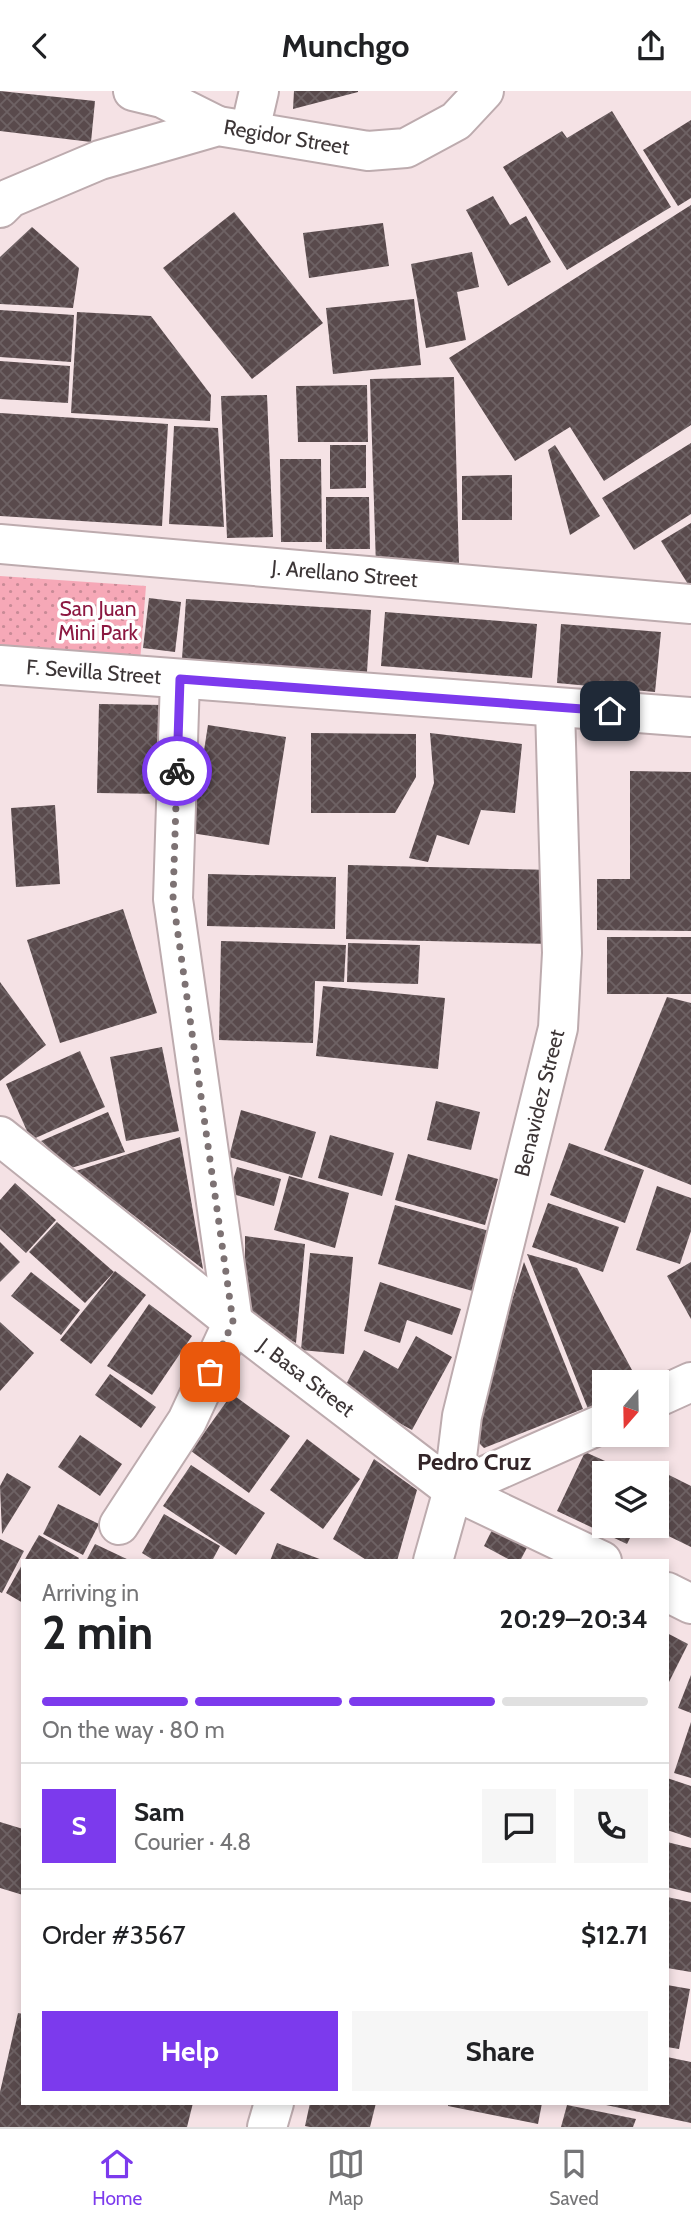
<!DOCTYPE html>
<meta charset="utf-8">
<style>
body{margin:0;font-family:Cabin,sans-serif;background:#f6f6f6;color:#202124;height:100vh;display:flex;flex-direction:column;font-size:26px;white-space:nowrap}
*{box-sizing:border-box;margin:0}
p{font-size:23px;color:#757577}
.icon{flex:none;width:38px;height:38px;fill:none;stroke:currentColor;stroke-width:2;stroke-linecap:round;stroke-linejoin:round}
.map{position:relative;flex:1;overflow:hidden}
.panel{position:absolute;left:21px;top:1468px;width:648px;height:546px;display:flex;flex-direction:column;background:#fff;border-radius:0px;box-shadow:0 4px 10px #0003}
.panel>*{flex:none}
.needle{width:46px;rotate:200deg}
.fabs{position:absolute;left:592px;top:1279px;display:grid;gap:14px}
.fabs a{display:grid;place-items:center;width:77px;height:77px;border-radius:0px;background:#fff;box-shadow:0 4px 10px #0003;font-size:35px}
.pin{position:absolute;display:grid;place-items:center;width:60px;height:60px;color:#fff;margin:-30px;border-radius:14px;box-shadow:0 4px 10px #0006}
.courier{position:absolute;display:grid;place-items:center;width:70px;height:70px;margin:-35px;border:5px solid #7c3aed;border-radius:50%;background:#fff;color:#222;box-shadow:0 2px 9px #0007}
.headline em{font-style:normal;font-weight:700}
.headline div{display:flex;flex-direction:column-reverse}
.headline{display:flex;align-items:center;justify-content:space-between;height:119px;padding:0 21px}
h1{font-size:46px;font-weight:700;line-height:52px}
.bar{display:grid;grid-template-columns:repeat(4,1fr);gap:10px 7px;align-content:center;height:84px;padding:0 21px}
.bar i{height:9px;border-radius:5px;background:#e0e0e0}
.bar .on{background:#7c3aed}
.bar p{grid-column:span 4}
.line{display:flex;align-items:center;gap:18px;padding:0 21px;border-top:2px solid #e0e0e0}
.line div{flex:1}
.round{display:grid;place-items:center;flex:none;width:74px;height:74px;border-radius:0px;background:#f6f6f6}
.action{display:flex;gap:14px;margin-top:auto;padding:14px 21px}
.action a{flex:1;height:80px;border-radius:0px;background:#7c3aed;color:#fff;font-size:28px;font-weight:700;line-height:80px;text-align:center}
.action a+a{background:#f6f6f6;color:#202124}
header{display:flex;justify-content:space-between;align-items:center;height:91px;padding:0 21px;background:#fff;font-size:32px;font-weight:700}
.dock{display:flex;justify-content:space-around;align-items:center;height:98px;border-top:2px solid #e0e0e0;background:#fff;font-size:19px;color:#757577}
.dock a{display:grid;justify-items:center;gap:4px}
.dock .on{color:#7c3aed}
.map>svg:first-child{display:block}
.park{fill:url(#park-dots)}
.building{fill:url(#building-cross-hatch)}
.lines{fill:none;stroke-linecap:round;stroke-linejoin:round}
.minor-casing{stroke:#bdabae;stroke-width:42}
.tertiary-casing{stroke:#bdabae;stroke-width:42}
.minor{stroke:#fff;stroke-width:38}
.tertiary{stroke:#fff;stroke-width:38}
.done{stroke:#7d7273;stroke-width:7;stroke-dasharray:0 12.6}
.route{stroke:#7c3aed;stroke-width:9}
.labels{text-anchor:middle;stroke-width:7;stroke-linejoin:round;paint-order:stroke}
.street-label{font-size:21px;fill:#3c3536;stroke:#fff}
.park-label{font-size:21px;fill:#8c1841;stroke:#fff}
.quarter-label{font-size:24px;font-weight:bold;fill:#332528;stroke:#fff}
</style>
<header><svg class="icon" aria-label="back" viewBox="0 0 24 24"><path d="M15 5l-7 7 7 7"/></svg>Munchgo<svg class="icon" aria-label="share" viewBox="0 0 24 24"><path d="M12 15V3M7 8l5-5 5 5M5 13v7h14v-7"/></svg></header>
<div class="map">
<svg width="691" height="2036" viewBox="0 0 691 2036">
<defs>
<pattern id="park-dots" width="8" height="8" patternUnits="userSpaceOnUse" patternTransform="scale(1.75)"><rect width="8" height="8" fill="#f6a8b7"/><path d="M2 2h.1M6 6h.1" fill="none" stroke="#c88a96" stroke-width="1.8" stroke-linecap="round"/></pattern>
<pattern id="building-cross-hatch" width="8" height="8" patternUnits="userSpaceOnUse" patternTransform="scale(1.75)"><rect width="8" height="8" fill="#594a4c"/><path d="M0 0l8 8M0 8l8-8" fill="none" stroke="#6e6264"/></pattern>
</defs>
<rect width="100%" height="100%" fill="#f5e2e5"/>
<polygon class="park" points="0,485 146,495 140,571 0,560"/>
<g class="building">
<polygon points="0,0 95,10 91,51 0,40"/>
<polygon points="294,0 358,0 358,1 293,18"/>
<polygon points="612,20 671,116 567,179 503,76 562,40 567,47"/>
<polygon points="691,29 691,107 678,115 643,59"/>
<polygon points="493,105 510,134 526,125 551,171 508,195 466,119"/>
<polygon points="691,114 691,334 604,390 570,336 515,370 449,267"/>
<polygon points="234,121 323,232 252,288 163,177"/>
<polygon points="383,132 389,175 309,187 303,142"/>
<polygon points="32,136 79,177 73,217 0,213 0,166"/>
<polygon points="472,161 479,196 457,201 466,249 426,257 411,173"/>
<polygon points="414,208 421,274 333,283 326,217"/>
<polygon points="0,219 74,224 71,271 0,266"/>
<polygon points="77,221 151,225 211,304 210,330 71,322"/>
<polygon points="0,270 70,275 68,312 0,308"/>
<polygon points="454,286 459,473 376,475 370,288"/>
<polygon points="367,294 368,351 298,351 296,295"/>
<polygon points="267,304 273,446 227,447 221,305"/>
<polygon points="0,322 168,333 162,435 0,425"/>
<polygon points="174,335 218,337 224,436 169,433"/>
<polygon points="691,352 691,423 634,459 602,407"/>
<polygon points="330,354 366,354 366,397 330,398"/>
<polygon points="555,354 600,425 570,444 548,359"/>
<polygon points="280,368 321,368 322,451 281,451"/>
<polygon points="512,384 512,429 462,429 462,385"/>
<polygon points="326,406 369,406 370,458 326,458"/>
<polygon points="691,432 691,498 661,450"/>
<polygon points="149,507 181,511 175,561 143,557"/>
<polygon points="186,508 371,519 367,581 182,568"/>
<polygon points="385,521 537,533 532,587 381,575"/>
<polygon points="561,533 661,541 655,601 557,592"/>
<polygon points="99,613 165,614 164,703 97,702"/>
<polygon points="208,634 286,646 269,754 191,742"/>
<polygon points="311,642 416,643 416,686 395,722 311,722"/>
<polygon points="430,642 522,653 515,722 481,719 469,754 437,744 428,771 409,767 434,692"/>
<polygon points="630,680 691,681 691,840 597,839 597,788 630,788"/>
<polygon points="55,714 60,793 16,796 11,717"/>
<polygon points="348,774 554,779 552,853 346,848"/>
<polygon points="208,783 336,786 335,838 207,835"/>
<polygon points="123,818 157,922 60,952 27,849"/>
<rect x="607" y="846" width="84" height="57"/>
<polygon points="221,850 346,854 344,891 315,890 313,952 219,949"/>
<polygon points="348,852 420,854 418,893 347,891"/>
<polygon points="0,891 46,954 0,990"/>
<polygon points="323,895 445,907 438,978 316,965"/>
<polygon points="667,906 691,912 691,1094 604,1059"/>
<polygon points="162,956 179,1040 126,1050 110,966"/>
<polygon points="80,960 105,1016 31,1049 6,993"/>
<polygon points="436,1010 480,1021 471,1059 427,1049"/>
<polygon points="241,1019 316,1041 302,1087 229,1066"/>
<polygon points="108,1021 125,1061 71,1077 41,1050"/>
<polygon points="330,1044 394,1062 382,1105 318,1087"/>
<polygon points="180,1046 203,1178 76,1080"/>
<polygon points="569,1052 644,1079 625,1132 550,1104"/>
<polygon points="408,1063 498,1088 485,1134 395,1109"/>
<polygon points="237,1076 281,1088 274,1115 229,1102"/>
<polygon points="289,1085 349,1102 335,1157 274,1139"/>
<polygon points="15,1092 56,1129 26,1162 0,1138 0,1109"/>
<polygon points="657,1095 691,1107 691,1140 680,1173 636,1159"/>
<polygon points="548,1112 619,1136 603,1181 532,1156"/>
<polygon points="395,1114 493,1141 476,1201 378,1173"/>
<polygon points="57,1131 114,1181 85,1212 29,1161"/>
<polygon points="245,1145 305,1153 296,1252 245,1226"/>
<polygon points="0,1151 20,1171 0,1191"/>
<polygon points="310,1162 353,1166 344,1263 301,1259"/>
<polygon points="527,1163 577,1177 639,1292 604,1292 604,1321 592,1328"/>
<polygon points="524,1171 583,1318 484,1357 470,1343"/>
<polygon points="691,1171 691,1228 667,1185"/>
<polygon points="115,1180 146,1204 91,1273 60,1249"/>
<polygon points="31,1181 80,1219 61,1244 11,1205"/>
<polygon points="380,1191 461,1218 452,1244 407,1229 400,1252 364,1240"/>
<polygon points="149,1213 192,1245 152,1304 107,1275"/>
<polygon points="0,1231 34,1262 0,1300"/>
<polygon points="416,1245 452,1266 412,1339 342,1301 364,1259 398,1278"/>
<polygon points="110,1283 156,1316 141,1337 95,1304"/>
<polygon points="232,1303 290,1345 249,1402 191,1360"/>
<polygon points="80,1344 122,1373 100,1405 58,1376"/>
<polygon points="307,1348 360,1388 323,1438 270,1399"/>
<polygon points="585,1361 632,1382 604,1382 604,1435 636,1435 627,1453 557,1420"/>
<polygon points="374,1368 417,1399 397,1470 368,1470 333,1448"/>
<polygon points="191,1374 265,1422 236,1464 163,1415"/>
<polygon points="7,1382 31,1396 2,1443 0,1395"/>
<polygon points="667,1383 691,1395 691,1456 648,1435 656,1435 656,1405"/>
<polygon points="58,1413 99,1433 83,1464 43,1443"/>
<polygon points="164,1423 220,1455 212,1470 155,1470 142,1462"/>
<polygon points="496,1431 531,1449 520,1470 512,1470 484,1455"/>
<polygon points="39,1444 79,1467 77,1470 24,1470"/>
<polygon points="0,1448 24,1460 2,1502 0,1501"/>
<polygon points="277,1452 325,1470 270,1470"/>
<polygon points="95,1453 131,1470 86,1470"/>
<polygon points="23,1472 23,1512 6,1502"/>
<polygon points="667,1542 688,1553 667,1595"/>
<polygon points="691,1584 691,1622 678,1617"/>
<polygon points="691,1631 691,1687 674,1682"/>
<polygon points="667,1687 691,1695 691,1747 667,1739"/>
<polygon points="0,1731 23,1738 23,1804 0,1797"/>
<polygon points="667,1751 691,1757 691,1802 667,1796"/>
<polygon points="667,1806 691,1811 691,1881 667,1877"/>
<polygon points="667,1894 690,1898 679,1958 667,1956"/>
<polygon points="18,1922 23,1923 23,2012 193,2012 187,2036 0,2036 0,2001"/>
<polygon points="667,1966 691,1971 691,2032 606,2014 667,2012"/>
<polygon points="310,2012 376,2012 370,2036 310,2036 305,2035"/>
<polygon points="448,2012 542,2012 538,2033 448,2015"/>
<polygon points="567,2014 636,2028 633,2036 561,2036"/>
</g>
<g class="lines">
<g class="minor-casing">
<g id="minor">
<polyline points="133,0 162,7 218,35"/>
<polyline points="250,39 259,0"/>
<path id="s1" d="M0 117 10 107 100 69 218 35 368 60 406 57 456 30 484 0"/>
<path id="s2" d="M0 453 691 513"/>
<path id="s3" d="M0 574 691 626"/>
<path id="s4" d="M0 1045 233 1231 453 1399 602 1470"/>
<path id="s5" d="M453 1399 462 1325 558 937 562 862 555 617"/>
<polyline points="119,1434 187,1330 233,1231 173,808 180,588"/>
<polyline points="667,1501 691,1513"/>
</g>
</g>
<g class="tertiary-casing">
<g id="tertiary">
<polyline points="656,1307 691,1291"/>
<polyline points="433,1470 453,1399 604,1332"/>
<polyline points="267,2036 274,2012"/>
</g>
</g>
<use href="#minor" class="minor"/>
<use href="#tertiary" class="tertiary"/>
</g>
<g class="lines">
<polyline class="done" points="177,680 173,808 233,1231 210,1281"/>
<polyline class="route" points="177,680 180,588 610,620"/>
</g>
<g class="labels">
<g class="street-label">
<text dy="7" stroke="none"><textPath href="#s1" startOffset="304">Regidor Street</textPath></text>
<text dy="7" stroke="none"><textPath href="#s2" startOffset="346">J. Arellano Street</textPath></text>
<text dy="7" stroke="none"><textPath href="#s3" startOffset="94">F. Sevilla Street</textPath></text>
<text dy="7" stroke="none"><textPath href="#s5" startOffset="397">Benavidez Street</textPath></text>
<text dy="7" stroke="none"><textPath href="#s4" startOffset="390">J. Basa Street</textPath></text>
</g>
<g class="park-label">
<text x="98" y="525">San Juan<tspan x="98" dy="24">Mini Park</tspan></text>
</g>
<g class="quarter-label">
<text x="474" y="1379">Pedro Cruz</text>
</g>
</g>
</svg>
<div class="fabs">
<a><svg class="needle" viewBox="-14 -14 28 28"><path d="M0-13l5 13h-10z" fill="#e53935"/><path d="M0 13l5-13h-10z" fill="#757577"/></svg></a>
<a><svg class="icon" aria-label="layers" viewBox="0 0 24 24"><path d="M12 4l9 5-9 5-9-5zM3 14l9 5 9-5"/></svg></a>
</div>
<div class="pin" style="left:210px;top:1281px;background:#ea580c"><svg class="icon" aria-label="bag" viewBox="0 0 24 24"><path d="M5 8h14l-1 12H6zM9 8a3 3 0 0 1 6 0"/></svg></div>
<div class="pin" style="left:610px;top:620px;background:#1f2937"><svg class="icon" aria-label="home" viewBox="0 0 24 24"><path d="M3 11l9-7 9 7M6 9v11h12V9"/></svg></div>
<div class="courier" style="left:177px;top:680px"><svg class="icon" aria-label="bike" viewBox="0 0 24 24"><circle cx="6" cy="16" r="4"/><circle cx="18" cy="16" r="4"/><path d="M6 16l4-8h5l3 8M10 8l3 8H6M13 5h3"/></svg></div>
<section class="panel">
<div class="headline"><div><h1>2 min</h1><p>Arriving in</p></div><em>20:29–20:34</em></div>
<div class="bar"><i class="on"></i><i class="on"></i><i class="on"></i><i></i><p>On the way · 80 m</p></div>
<div class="line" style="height:126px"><b class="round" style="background:#7c3aed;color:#fff">S</b><div><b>Sam</b><p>Courier · 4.8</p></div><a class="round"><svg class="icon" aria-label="chat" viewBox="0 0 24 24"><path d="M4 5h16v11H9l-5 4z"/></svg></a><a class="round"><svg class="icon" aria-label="phone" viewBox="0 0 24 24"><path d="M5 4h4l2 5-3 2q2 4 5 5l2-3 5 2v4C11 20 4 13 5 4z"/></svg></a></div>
<div class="line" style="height:91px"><div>Order #3567</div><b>$12.71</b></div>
<div class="action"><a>Help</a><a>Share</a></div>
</section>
</div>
<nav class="dock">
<a class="on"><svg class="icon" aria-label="home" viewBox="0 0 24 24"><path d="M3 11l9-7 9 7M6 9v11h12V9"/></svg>Home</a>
<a><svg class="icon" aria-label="map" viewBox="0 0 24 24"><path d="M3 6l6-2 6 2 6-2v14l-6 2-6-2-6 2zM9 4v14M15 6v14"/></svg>Map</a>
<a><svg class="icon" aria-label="saved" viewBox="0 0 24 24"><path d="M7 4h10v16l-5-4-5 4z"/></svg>Saved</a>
</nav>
